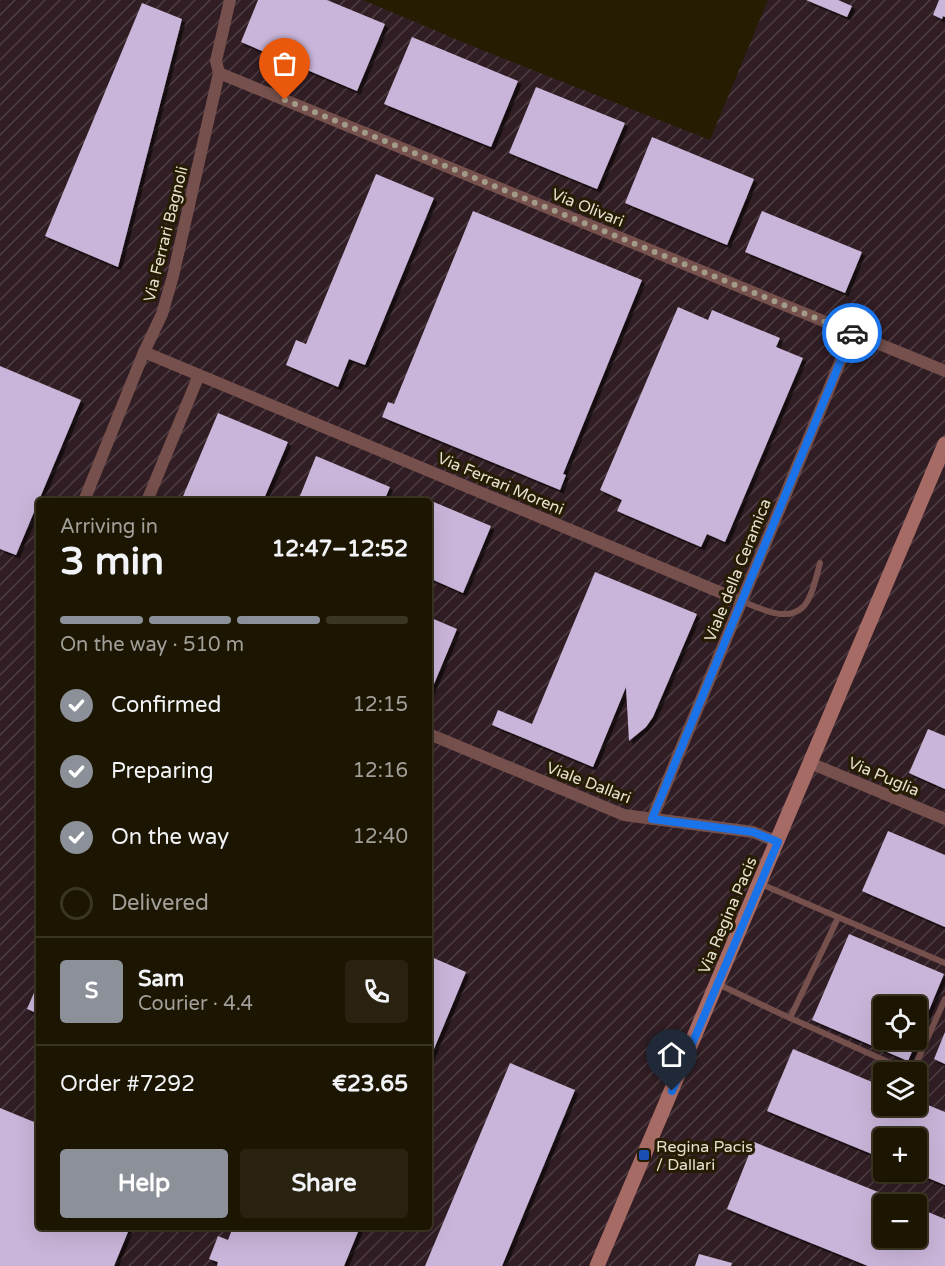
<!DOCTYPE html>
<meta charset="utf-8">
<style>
body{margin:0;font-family:"Varela Round",sans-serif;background:#292210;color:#f1f3f6;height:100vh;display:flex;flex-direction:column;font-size:22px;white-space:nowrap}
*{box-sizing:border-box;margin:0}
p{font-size:20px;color:#a09f99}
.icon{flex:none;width:33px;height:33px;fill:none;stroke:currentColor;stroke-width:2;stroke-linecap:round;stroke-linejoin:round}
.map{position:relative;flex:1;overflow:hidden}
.sheet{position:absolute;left:36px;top:498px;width:396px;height:732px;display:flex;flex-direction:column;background:#1c1501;border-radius:6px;box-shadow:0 6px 24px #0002,0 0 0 2px #3a3423}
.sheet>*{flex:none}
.buttons{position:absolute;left:873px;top:996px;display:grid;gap:12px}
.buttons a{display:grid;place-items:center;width:54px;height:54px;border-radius:6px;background:#1c1501;box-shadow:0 6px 24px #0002,0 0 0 2px #3a3423;font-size:30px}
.pin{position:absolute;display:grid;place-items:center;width:51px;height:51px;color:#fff;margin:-62px -26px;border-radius:50% 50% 50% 0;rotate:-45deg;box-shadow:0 0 6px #0007}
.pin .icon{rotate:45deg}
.courier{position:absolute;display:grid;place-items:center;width:60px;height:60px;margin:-30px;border:4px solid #1a73e8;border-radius:50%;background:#fff;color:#222;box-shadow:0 2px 8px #0007}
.summary em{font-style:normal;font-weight:800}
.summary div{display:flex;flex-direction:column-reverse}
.summary{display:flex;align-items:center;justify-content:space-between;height:102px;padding:0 24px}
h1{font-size:39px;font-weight:800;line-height:45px}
.bar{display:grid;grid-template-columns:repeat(4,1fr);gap:9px 6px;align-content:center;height:72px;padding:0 24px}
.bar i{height:8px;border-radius:4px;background:#3a3423}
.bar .on{background:#8c9099}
.bar p{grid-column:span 4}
.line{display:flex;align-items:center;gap:15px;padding:0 24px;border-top:2px solid #3a3423}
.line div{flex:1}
.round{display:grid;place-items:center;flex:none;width:63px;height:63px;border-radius:6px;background:#292210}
ol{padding:0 24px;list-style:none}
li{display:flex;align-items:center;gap:18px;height:66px}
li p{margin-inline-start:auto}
li .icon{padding:6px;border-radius:50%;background:#8c9099;color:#fff;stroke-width:4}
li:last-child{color:#a09f99}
li i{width:33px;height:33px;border:3px solid #3a3423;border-radius:50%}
.primary-button{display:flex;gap:12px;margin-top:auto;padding:12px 24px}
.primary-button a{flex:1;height:69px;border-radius:6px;background:#8c9099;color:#fff;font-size:24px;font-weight:800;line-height:69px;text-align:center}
.primary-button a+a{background:#292210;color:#f1f3f6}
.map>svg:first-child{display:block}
.industrial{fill:url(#industrial-furrows);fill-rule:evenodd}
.building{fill:#c9b5d9;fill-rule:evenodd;filter:url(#shadow)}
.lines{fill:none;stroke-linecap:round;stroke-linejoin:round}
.lane{stroke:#75504c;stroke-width:6}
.street{stroke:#75504c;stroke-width:12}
.secondary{stroke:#a76b66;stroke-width:15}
.done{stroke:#a29b88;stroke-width:6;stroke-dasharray:0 10.8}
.route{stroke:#1a73e8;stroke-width:8}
.transit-dot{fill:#1a4fb4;stroke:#251c01;stroke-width:2}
.labels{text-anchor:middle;stroke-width:6;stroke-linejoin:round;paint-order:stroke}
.street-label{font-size:16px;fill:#e6e0d0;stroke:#251c01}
.poi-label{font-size:16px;fill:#e6e0d0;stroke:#251c01;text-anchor:start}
</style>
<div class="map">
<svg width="945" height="1266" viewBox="0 0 945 1266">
<defs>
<pattern id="industrial-furrows" width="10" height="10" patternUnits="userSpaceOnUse" patternTransform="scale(1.5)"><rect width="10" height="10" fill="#311e24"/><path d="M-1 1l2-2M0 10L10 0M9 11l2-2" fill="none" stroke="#4f3e43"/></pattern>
<filter id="shadow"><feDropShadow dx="3.5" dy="3.5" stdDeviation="0" flood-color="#0009"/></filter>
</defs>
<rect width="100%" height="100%" fill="#251c01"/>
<path class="industrial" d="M0 0H363L472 46 710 140 768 0H945V1266H0ZM39 501H429V1227H39ZM884 1006H916V1040H884ZM884 1072H916V1106H884ZM884 1138H916V1172H884ZM884 1204H916V1238H884Z"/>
<g class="building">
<polygon points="258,0 327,0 385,24 357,91 241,42"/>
<polygon points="806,0 838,0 852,6 847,17"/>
<polygon points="939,0 945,0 945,17 943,16 942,19 933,15"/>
<polygon points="142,3 182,19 118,267 45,236"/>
<polygon points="412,37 518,81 491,147 384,104"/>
<polygon points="536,87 625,123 597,189 509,153"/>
<polygon points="652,137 754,179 727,245 625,203"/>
<polygon points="376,174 434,198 365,365 349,359 338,387 286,365 296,340 306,344"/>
<polygon points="473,211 642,280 563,474 566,475 560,490 382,417 388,402 394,404"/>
<polygon points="762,211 862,252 845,293 745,252"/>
<polygon points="678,307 708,320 712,310 780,338 776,347 803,358 725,542 707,534 701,547 617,511 622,500 600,490"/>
<polygon points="0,366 81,400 16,555 0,549"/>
<polygon points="218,413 288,442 263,501 181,501"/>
<polygon points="316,456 390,487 384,501 298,501"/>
<polygon points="429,500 491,526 463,593 429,578"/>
<polygon points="595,572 697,614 653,717 646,727 629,741 626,687 593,767 492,725 498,710 532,724"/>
<polygon points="429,617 457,629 429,696"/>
<polygon points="928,729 945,736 945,789 909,773"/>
<polygon points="888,831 945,855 945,927 862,891"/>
<path d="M849 934 944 974 908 1061 812 1020ZM884 1006H916V1040H884Z"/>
<polygon points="429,956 466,972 429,1061"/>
<polygon points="39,981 39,1014 27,1009"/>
<polygon points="945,1032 945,1064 934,1059"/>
<polygon points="793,1049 884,1087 884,1106 916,1106 916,1100 945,1112 945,1185 916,1173 916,1138 884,1138 884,1159 767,1111"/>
<polygon points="510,1063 575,1090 502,1266 425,1266"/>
<polygon points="0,1108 39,1124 39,1227 130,1227 114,1266 0,1266"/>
<polygon points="754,1142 908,1204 884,1204 884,1238 916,1238 916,1207 945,1219 945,1266 868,1266 727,1209"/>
<polygon points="233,1227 360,1227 344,1266 217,1266 218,1262 209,1259 218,1236 228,1240"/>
<polygon points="699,1254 732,1263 731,1266 695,1266"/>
</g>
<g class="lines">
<g class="lane">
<path d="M741 601C760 608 786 623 803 607 812 599 817 574 820 563"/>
<polyline points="761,884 945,963"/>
<polyline points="718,984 779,1013 906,1070 915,1066 945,999"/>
<polyline points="790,1018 838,918"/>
</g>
<g class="street">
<polyline points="219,73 945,371"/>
<polyline points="144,352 741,601"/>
<polyline points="84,501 144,352 162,314 173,276 219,73 216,61 230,0"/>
<polyline points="147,501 199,375"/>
<polyline points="429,734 624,815 753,832 778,842"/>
<polyline points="810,763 945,819"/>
<polyline points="652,819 852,333"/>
</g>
<polyline class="secondary" points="597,1266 945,444"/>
</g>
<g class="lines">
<polyline class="done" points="285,100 852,333"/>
<polyline class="route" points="672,1091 778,842 753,832 652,819 852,333"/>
</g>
<rect class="transit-dot" x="638" y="1149" width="12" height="12" rx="3"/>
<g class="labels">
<g class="street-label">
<text transform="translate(588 207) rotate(22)" y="6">Via Olivari</text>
<text transform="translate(165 234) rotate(-76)" y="6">Via Ferrari Bagnoli</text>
<text transform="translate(501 483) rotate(23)" y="6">Via Ferrari Moreni</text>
<text transform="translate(737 570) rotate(-68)" y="6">Viale della Ceramica</text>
<text transform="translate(884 776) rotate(23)" y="6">Via Puglia</text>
<text transform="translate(589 782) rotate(21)" y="6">Viale Dallari</text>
<text transform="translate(727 915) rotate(-67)" y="6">Via Regina Pacis</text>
</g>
<g class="poi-label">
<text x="656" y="1152">Regina Pacis<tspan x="656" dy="18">/ Dallari</tspan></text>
</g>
</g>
</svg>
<div class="buttons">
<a><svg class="icon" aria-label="locate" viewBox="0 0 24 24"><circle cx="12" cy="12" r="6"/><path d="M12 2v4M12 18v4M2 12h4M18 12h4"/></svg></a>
<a><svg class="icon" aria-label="layers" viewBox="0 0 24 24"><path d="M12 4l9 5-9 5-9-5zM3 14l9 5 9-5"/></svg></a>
<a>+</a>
<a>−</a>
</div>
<div class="pin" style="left:285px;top:100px;background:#ea580c"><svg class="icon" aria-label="bag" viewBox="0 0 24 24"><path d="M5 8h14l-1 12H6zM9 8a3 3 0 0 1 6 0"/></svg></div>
<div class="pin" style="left:672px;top:1091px;background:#1f2937"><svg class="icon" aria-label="home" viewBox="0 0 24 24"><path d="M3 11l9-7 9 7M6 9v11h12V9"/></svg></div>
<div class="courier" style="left:852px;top:333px"><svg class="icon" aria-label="car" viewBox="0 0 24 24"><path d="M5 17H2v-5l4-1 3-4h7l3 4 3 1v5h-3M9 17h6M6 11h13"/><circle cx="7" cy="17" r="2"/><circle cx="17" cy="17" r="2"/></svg></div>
<section class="sheet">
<div class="summary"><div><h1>3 min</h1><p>Arriving in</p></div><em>12:47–12:52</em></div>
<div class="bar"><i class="on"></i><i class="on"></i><i class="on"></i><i></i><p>On the way · 510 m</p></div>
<ol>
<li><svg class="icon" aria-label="check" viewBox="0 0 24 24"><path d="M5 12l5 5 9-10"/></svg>Confirmed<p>12:15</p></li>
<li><svg class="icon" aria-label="check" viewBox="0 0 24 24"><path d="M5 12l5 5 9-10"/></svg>Preparing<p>12:16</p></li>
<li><svg class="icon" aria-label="check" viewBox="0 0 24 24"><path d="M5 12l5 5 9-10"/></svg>On the way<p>12:40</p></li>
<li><i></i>Delivered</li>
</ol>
<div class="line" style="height:108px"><b class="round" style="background:#8c9099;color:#fff">S</b><div><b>Sam</b><p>Courier · 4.4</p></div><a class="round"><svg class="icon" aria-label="phone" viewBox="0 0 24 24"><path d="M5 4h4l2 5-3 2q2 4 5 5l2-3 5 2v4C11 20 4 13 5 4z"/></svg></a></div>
<div class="line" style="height:78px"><div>Order #7292</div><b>€23.65</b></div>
<div class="primary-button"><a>Help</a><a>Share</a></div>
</section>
</div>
